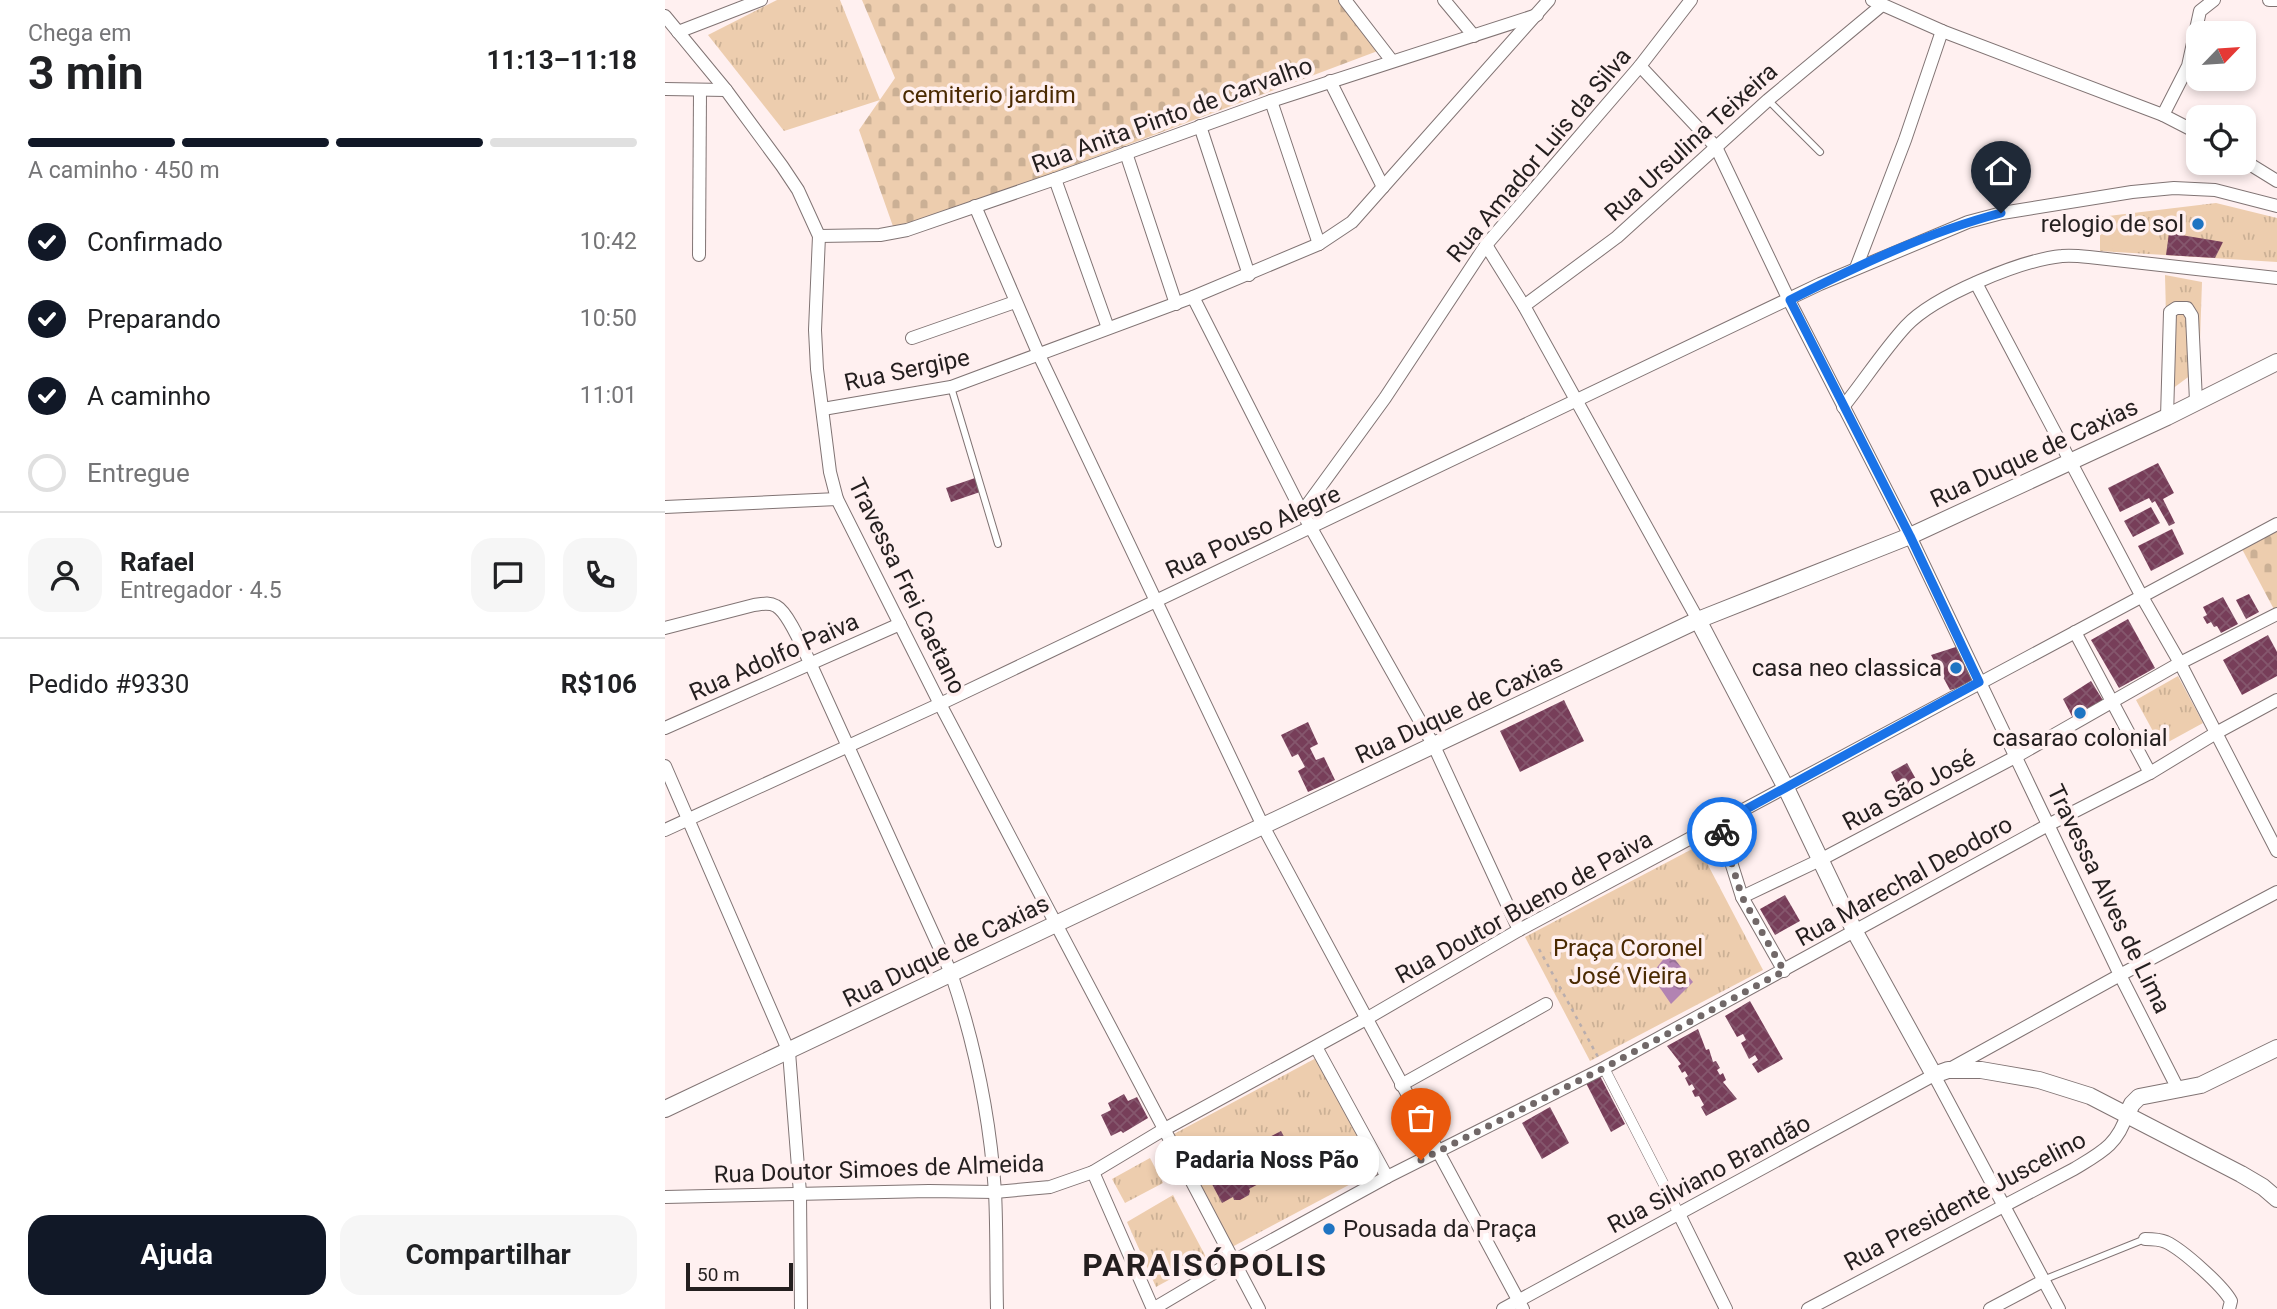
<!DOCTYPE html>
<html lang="pt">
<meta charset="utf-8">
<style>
body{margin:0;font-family:Roboto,sans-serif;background:#f6f6f6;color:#202124;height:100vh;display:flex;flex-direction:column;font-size:26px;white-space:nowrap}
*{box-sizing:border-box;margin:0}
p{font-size:23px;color:#757577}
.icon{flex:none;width:38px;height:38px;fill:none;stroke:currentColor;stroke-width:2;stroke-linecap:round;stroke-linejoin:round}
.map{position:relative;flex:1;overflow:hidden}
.side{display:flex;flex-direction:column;background:#fff;width:665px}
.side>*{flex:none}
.needle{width:46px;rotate:65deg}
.tools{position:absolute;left:1521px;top:21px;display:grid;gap:14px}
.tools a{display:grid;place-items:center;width:70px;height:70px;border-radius:14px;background:#fff;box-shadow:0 4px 10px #0003;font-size:35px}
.scale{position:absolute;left:21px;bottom:18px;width:107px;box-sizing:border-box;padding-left:7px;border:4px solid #241f1f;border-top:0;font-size:19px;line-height:24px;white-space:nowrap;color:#241f1f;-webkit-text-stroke:5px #fff0f0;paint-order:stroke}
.pin{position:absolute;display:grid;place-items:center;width:60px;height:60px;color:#fff;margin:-72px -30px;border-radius:50% 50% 50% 0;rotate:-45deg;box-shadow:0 0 7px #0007}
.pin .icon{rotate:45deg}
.courier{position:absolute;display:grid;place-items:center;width:70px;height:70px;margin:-35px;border:5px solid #1a73e8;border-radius:50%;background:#fff;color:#222;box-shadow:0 2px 9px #0007}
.bubble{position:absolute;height:49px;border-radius:21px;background:#fff;box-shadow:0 4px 10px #0003;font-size:23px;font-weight:700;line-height:49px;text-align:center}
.headline em{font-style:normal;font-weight:700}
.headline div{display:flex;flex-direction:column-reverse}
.headline{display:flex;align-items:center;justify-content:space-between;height:119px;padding:0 28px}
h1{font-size:46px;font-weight:700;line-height:52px}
.bar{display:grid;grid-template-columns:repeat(4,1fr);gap:10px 7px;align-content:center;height:84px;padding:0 28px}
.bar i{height:9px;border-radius:5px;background:#e0e0e0}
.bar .on{background:#111827}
.bar p{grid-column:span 4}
.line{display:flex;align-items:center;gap:18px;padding:0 28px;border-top:2px solid #e0e0e0}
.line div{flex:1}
.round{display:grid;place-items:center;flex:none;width:74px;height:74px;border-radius:21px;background:#f6f6f6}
ol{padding:0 28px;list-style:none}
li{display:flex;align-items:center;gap:21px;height:77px}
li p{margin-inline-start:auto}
li .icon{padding:7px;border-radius:50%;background:#111827;color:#fff;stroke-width:4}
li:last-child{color:#757577}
li i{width:38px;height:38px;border:4px solid #e0e0e0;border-radius:50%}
.action{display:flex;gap:14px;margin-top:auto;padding:14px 28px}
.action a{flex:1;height:80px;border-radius:21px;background:#111827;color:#fff;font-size:28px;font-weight:700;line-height:80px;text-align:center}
.action a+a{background:#f6f6f6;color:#202124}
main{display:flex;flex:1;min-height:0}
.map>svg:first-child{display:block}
.cemetery{fill:url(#cemetery-stones)}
.park{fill:url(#park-tufts)}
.garden{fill:#edcdae}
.water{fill:url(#water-ripples)}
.building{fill:url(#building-cross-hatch)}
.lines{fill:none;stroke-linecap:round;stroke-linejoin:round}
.service-casing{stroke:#817474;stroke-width:8}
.pedestrian-casing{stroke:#817474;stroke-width:11}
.minor-casing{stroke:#817474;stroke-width:14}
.tertiary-casing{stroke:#817474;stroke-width:18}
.path{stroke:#b9adad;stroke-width:2.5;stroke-dasharray:3.5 5;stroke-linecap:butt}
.service{stroke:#fff;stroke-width:6}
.pedestrian{stroke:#fff;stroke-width:10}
.minor{stroke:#fff;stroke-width:12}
.tertiary{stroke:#fff;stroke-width:16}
.done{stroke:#716868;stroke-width:7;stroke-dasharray:0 12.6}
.route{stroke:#1a73e8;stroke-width:9}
.poi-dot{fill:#1f74c2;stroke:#fff0f0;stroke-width:2.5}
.labels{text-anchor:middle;stroke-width:7;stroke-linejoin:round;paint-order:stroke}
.park-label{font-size:24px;fill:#4a2a01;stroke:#fff0f0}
.street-label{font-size:24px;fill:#241f1f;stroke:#fff0f0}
.poi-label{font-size:24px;fill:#241f1f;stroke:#fff0f0;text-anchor:end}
.district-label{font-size:32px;font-weight:bold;letter-spacing:2px;fill:#241f1f;stroke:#fff0f0}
</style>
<main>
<section class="side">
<div class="headline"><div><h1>3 min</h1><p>Chega em</p></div><em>11:13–11:18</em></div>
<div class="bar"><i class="on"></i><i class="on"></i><i class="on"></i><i></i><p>A caminho · 450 m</p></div>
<ol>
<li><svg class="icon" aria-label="check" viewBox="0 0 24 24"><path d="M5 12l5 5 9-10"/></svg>Confirmado<p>10:42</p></li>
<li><svg class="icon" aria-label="check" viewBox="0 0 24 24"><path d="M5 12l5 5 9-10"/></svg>Preparando<p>10:50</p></li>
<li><svg class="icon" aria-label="check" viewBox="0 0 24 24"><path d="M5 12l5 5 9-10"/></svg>A caminho<p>11:01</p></li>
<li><i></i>Entregue</li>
</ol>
<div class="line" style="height:126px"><a class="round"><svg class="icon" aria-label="person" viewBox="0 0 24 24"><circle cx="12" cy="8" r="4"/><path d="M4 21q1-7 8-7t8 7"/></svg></a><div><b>Rafael</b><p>Entregador · 4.5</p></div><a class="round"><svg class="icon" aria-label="chat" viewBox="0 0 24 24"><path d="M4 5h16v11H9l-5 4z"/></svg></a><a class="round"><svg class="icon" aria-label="phone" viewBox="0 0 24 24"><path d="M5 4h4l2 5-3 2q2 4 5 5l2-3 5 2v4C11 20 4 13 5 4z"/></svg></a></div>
<div class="line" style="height:91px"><div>Pedido #9330</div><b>R$106</b></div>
<div class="action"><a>Ajuda</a><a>Compartilhar</a></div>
</section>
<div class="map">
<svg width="1612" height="1309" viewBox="0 0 1612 1309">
<defs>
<pattern id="cemetery-stones" width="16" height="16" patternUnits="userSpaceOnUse" patternTransform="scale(1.75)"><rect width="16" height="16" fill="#edcdae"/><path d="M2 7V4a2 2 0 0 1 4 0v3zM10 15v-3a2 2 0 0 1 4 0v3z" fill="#cbb095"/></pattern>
<pattern id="park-tufts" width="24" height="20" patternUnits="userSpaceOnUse" patternTransform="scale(1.75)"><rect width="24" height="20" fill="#edcdae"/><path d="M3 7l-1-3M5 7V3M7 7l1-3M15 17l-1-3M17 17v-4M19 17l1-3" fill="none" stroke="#cbb095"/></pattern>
<pattern id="water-ripples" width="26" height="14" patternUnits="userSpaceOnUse" patternTransform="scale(1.75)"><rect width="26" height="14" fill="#b283b2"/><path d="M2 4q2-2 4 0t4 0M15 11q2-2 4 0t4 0" fill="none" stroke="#916b90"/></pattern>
<pattern id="building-cross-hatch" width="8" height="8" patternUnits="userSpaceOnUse" patternTransform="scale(1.75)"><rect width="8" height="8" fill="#773e59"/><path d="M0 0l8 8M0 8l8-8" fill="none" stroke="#85576d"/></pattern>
</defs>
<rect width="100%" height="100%" fill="#fff0f0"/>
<g class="cemetery">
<polygon points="197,0 673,0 718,49 230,232 194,130 230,78"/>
<polygon points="1612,530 1612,615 1577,549"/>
</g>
<g class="park">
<polygon points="112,0 175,0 215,100 119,131 43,35"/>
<polygon points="1551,203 1612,218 1612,262 1435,251 1435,217"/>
<polygon points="1500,275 1537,282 1534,369 1503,392"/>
<polygon points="1513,676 1538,723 1496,746 1471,700"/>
<polygon points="1033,846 1098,970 925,1061 860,937"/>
<polygon points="653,1057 714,1169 567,1247 507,1135"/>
<polygon points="485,1158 498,1183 460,1203 447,1179"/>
<polygon points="508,1195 542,1259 491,1287 462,1222"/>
</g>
<polygon class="garden" points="1445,219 1470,222 1476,251 1448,252"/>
<polygon class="water" points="1004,952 1028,982 1006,1004 986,975"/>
<g class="building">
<polygon points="1504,233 1558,242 1550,258 1501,255"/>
<polygon points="1493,463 1509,493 1498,499 1510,523 1504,526 1490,501 1487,503 1484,498 1455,512 1443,488"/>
<polygon points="310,478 315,492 286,502 281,488"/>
<polygon points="1486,507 1495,523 1468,537 1459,521"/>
<polygon points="1507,529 1519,554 1486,571 1473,546"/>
<polygon points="1584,594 1594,612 1581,619 1571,600"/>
<polygon points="1558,597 1573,624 1556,633 1552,626 1549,627 1546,622 1542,624 1538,617 1542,615 1538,607"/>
<polygon points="1463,619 1490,668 1454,688 1426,640"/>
<polygon points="1603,635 1612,652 1612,676 1577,695 1558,660"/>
<polygon points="1297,645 1314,682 1285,690 1266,655"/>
<polygon points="1426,681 1439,702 1411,724 1398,699"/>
<polygon points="899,700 919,741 855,772 835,731"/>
<polygon points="643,722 653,744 645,748 651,760 659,757 670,780 643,792 633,771 640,767 633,754 627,757 616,735"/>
<polygon points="1242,763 1258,792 1241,801 1226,772"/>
<polygon points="1120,895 1135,921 1110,935 1095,909"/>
<polygon points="1085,1001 1118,1059 1093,1073 1087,1064 1093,1060 1090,1055 1084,1059 1076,1043 1081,1040 1078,1034 1072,1037 1060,1016"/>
<polygon points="1033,1029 1041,1050 1044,1049 1048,1062 1051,1061 1055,1068 1052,1070 1055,1075 1058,1073 1061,1080 1058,1082 1072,1099 1041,1116 1036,1107 1039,1105 1034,1096 1030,1097 1027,1091 1030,1089 1027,1084 1024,1086 1020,1078 1023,1076 1020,1071 1017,1073 1013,1066 1016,1064 1002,1046"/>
<polygon points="935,1076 960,1124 946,1132 921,1083"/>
<polygon points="459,1094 463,1101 472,1097 483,1118 458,1133 456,1131 446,1136 436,1115 446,1110 443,1103"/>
<polygon points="885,1107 904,1143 877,1159 857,1123"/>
<polygon points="616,1131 633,1163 584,1189 585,1191 584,1195 575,1200 569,1200 568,1197 557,1203 540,1171 550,1166 550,1159 561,1153 567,1157"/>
</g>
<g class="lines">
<g class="service-casing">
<g id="service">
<polyline points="1103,100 1155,152"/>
<polyline points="286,387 333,544"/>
<polyline points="1378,1280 1480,1239"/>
</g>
</g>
<g class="pedestrian-casing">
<polyline id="pedestrian" points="939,1068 1014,1214"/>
</g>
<g class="minor-casing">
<g id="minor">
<polyline points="680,0 727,61"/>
<polyline points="779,0 809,36"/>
<polyline points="1207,0 1277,31 1498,115 1533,133"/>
<polyline points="1604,0 1612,0"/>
<polyline points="0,16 61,90 117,166 133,190 154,236 150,330 152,369 165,472 172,499 275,704 594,1309"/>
<polyline points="13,32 96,0"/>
<polyline points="975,66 1051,147 1124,300 1245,536 1455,975 1514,1091"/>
<polyline points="665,81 718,187"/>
<polyline points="0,89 61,90"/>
<polyline points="606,101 654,244"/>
<polyline points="1498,115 1523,66 1535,11 1549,0"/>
<polyline points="535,126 584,275"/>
<polyline points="461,153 511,304"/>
<polyline points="1578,160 1612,181"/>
<polyline points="390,179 443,328"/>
<polyline points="310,206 374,355 598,826 858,1309"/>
<polyline points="154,236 215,235 242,230 390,179 606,101 872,15"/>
<polyline points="821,245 859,306 1033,620"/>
<polyline points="34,255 35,91"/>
<polyline points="1191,268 1240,140 1277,31"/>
<polyline points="1311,283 1476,595 1515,663 1612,851"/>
<polyline points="528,297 637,512 769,746 854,930"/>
<polyline points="859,306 952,237 1103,100 1217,5"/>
<polyline points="247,338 350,302"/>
<path d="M1178 407C1199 381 1218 351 1241 326 1269 296 1356 260 1397 256 1405 255 1415 256 1424 257L1612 278"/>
<polyline points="158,409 286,387 528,297 654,244 687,222 718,187 884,0"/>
<polyline points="1502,417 1505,312 1511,308 1522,308 1527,316 1531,401"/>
<polyline points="0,507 172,499"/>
<polyline points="637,512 720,398 821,245 975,66 1026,0"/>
<path d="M0 628 89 605C97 604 104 602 111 606 124 613 139 651 146 665L286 973C310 1044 325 1117 330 1192 332 1231 331 1270 332 1309"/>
<polyline points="1410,632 1485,773"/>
<polyline points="0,728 235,624"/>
<polyline points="0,766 124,1052 135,1193 136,1309"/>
<polyline points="1054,824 1077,897 1119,971"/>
<polyline points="0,830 275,704 1155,284 1303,222 1337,213 1467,192 1509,188 1550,190 1612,206"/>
<polyline points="1077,897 1155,860 1352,756 1515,663 1612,614"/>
<polyline points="651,1047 722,1177"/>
<polyline points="1283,1070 1455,975 1612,892"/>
<polyline points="736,1085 881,1004"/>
<polyline points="428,1172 488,1309 569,1261 722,1177 939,1068 1383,825 1485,773 1551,733 1612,700"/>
<polyline points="0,1197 264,1191 330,1192 385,1187 428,1172 498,1130 701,1019 854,930 1612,524"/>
<polyline points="1014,1214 1061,1309"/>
<path d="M1480 1239C1487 1239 1494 1239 1501 1242 1518 1250 1558 1286 1566 1301L1564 1309"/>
<polyline points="838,1309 1269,1075 1394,1309"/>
<path d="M1143 1309 1409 1169C1435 1153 1453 1145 1462 1114"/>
<polyline points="1325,1309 1378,1281"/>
</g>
</g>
<g class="tertiary-casing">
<g id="tertiary">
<polyline points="1033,620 1121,788 1190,932 1269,1075 1283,1070 1316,1070 1374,1080 1425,1096 1576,1174 1598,1187 1612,1199"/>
<polyline points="0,1109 1033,620 1245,536 1502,417 1612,362"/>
<polyline points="1462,1114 1467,1104 1474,1097 1536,1085 1612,1048"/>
</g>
</g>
<polyline class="path" points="874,949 933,1057"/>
<use href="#service" class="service"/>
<use href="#pedestrian" class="pedestrian"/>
<use href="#minor" class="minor"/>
<use href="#tertiary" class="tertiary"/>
</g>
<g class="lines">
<polyline class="done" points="756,1160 939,1068 1119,971 1077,897 1057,832"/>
<path class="route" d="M1057 832 1054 824 1314 682 1245 536 1125 300C1192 266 1263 232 1336 213"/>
</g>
<g class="poi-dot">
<circle cx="1533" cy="224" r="7"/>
<circle cx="1291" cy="668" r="7"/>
<circle cx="1415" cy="713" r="7"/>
<circle cx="664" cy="1229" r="7"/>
</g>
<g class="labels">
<g class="park-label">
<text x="324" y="103">cemiterio jardim</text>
<text x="963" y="956">Praça Coronel<tspan x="963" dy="28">José Vieira</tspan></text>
</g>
<g class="street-label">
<text transform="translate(507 115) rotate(-20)" y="8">Rua Anita Pinto de Carvalho</text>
<text transform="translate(1026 142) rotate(-42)" y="8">Rua Ursulina Teixeira</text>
<text transform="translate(874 155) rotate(-50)" y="8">Rua Amador Luis da Silva</text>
<text transform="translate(242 370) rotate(-12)" y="8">Rua Sergipe</text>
<text transform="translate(1369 453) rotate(-25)" y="8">Rua Duque de Caxias</text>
<text transform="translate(588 532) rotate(-25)" y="8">Rua Pouso Alegre</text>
<text transform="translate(242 586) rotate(64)" y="8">Travessa Frei Caetano</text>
<text transform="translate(109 657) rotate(-24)" y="8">Rua Adolfo Paiva</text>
<text transform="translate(794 709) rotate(-25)" y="8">Rua Duque de Caxias</text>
<text transform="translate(1244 790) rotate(-28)" y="8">Rua São José</text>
<text transform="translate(1239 881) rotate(-29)" y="8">Rua Marechal Deodoro</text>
<text transform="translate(1444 899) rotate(64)" y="8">Travessa Alves de Lima</text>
<text transform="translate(859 907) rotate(-29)" y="8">Rua Doutor Bueno de Paiva</text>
<text transform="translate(281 951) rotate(-26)" y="8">Rua Duque de Caxias</text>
<text transform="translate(214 1169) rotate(-2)" y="8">Rua Doutor Simoes de Almeida</text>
<text transform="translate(1044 1174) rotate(-28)" y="8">Rua Silviano Brandão</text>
<text transform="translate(1300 1201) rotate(-28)" y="8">Rua Presidente Juscelino</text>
</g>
<g class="poi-label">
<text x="1519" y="232">relogio de sol</text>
<text x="1277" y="676">casa neo classica</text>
<text x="1415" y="746" text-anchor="middle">casarao colonial</text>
<text x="678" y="1237" text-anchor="start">Pousada da Praça</text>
</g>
<g class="district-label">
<text x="540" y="1276">PARAISÓPOLIS</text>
</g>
</g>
</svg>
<div class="tools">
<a><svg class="needle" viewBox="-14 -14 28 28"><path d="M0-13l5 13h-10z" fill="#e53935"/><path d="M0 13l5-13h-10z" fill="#757577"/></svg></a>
<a><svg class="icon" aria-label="locate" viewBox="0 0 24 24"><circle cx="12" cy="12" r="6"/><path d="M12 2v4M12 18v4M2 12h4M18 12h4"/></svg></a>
</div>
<div class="scale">50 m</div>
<div class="pin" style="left:756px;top:1160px;background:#ea580c"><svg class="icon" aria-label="bag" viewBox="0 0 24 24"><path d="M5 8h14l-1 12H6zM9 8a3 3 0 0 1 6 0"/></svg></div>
<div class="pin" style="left:1336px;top:213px;background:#1f2937"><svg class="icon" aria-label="home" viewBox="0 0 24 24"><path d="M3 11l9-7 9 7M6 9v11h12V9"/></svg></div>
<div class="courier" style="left:1057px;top:832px"><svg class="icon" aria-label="bike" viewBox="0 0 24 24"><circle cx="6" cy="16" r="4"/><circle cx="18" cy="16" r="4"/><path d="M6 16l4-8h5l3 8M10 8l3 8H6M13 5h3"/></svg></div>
<div class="bubble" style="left:490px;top:1136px;width:224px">Padaria Noss Pão</div>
</div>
</main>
